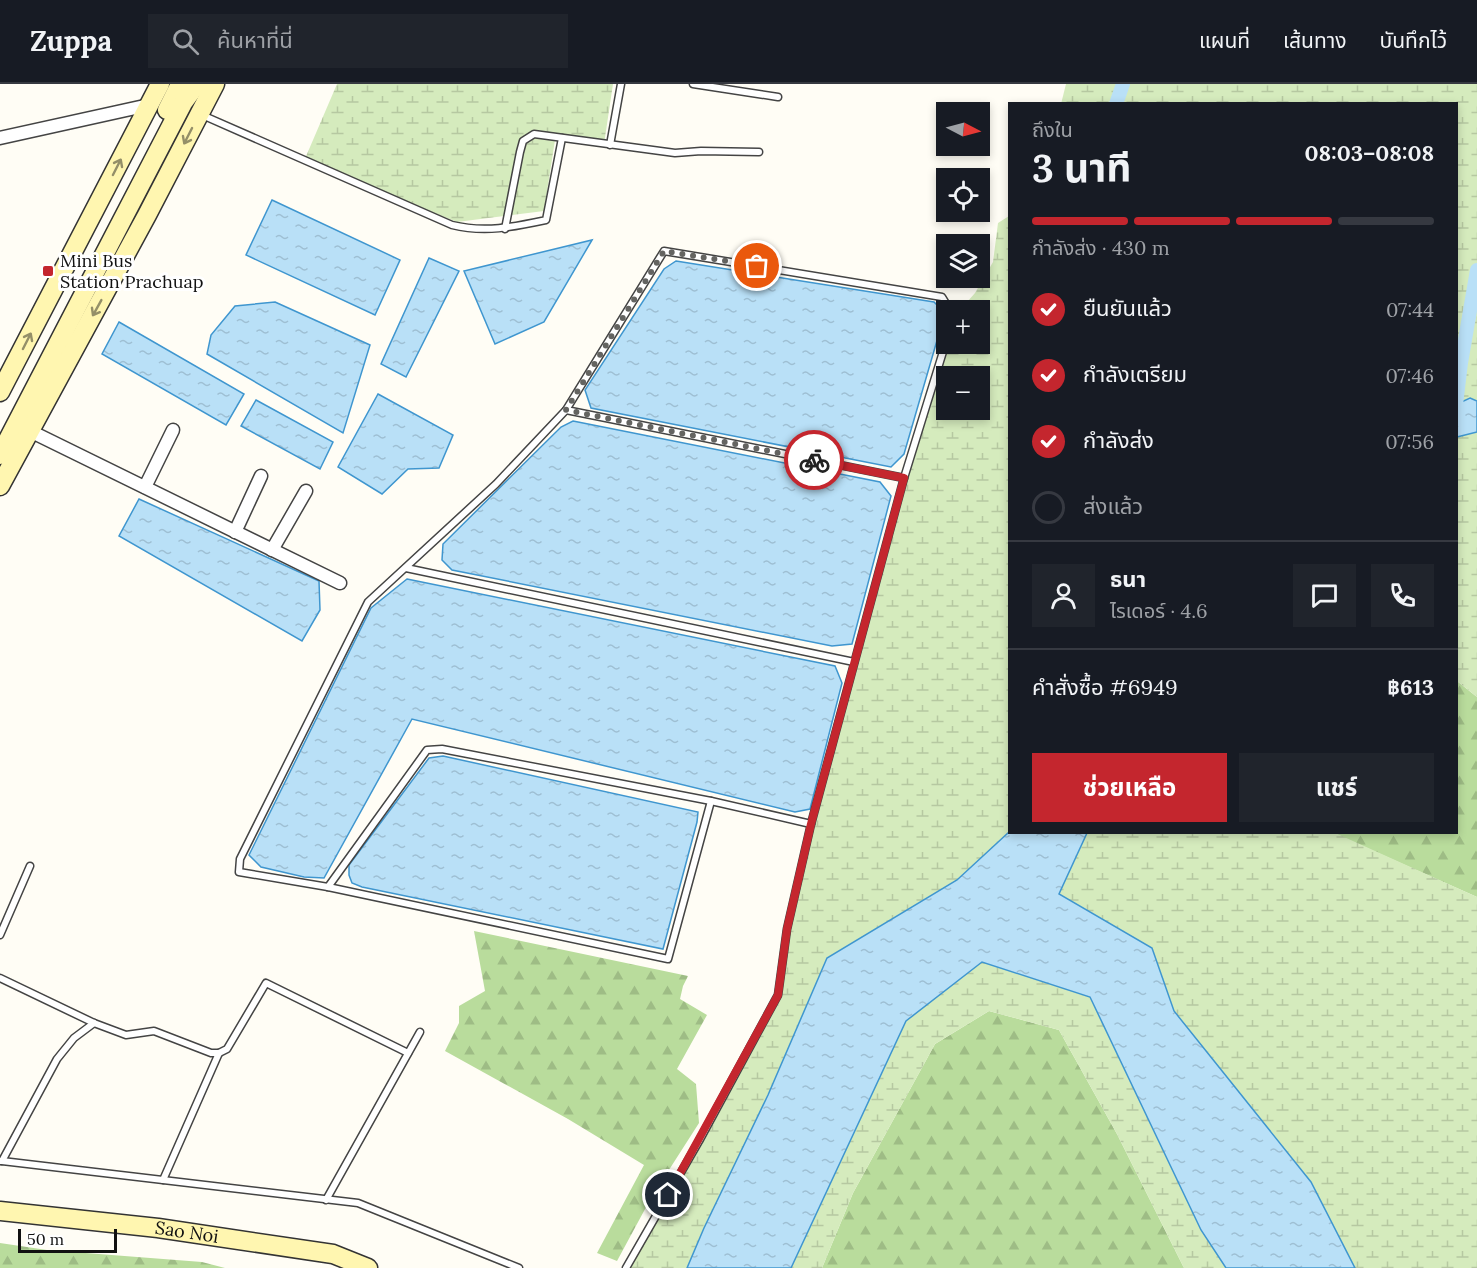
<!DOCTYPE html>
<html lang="th">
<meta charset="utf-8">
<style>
body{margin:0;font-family:Lora,"Noto Sans Thai",serif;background:#20242c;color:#f1f3f6;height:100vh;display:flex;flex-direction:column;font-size:22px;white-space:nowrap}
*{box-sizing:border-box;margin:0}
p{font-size:20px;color:#9ea1a6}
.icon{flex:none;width:33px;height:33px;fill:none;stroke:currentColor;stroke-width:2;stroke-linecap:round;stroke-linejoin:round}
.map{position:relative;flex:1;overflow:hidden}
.side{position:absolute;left:1008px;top:18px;width:450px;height:732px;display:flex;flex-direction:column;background:#171b24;border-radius:0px;box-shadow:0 3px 9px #0003}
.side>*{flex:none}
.needle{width:39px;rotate:96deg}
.tools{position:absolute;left:936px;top:18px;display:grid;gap:12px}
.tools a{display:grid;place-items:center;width:54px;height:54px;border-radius:0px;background:#171b24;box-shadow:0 3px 9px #0003;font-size:30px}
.scale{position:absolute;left:18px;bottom:15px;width:99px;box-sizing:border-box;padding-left:6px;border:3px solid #111;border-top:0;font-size:16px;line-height:21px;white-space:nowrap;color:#111;-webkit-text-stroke:4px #fff;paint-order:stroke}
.pin{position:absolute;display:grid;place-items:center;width:51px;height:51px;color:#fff;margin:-26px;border:3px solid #fff;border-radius:50%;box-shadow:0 2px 6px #0007}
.courier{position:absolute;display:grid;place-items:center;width:60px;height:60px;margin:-30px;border:4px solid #c4262e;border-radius:50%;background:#fff;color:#222;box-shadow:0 2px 8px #0007}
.headline em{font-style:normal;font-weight:700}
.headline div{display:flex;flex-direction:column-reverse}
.headline{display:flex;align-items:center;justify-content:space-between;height:102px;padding:0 24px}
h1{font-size:39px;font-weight:700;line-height:45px}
.bar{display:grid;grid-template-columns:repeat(4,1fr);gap:9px 6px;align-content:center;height:72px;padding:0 24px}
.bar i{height:8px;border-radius:4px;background:#363941}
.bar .selected{background:#c4262e}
.bar p{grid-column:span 4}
.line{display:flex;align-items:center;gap:15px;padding:0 24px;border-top:2px solid #363941}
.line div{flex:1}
.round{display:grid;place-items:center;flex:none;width:63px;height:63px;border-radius:0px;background:#20242c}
ol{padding:0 24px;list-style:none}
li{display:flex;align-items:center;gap:18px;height:66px}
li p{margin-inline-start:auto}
li .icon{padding:6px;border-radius:50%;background:#c4262e;color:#fff;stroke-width:4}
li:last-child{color:#9ea1a6}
li i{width:33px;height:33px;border:3px solid #363941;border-radius:50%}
.cta{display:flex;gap:12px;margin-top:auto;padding:12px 24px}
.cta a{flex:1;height:69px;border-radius:0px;background:#c4262e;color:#fff;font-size:24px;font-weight:700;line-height:69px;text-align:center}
.cta a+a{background:#20242c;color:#f1f3f6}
header{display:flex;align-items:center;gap:36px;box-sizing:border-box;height:84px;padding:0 30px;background:#171b24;border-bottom:2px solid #363941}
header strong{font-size:28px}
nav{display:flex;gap:33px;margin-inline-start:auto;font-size:21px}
.search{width:420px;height:54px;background:#20242c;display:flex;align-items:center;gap:15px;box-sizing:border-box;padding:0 21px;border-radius:0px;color:#9ea1a6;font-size:22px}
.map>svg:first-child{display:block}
.forest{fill:url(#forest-firs)}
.wetland{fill:url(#wetland-marsh);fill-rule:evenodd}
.water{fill:url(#water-ripples);stroke:#3f96cf;stroke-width:1.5}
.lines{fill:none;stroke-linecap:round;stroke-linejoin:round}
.canal{stroke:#b9e0f7;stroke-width:14}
.lane-casing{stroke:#444;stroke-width:9}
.street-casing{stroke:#444;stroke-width:15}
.secondary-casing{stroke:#333;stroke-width:21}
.lane{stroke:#fff;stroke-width:6}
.street{stroke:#fff;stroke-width:12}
.secondary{stroke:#fff6b0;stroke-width:18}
.oneway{stroke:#948f68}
.done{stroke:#646461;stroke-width:6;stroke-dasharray:0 10.8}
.route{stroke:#c4262e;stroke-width:8}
.poi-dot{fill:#c4262e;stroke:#fff;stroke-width:2}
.labels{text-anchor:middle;stroke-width:6;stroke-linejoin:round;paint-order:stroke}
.poi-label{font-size:18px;fill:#111;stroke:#fff;text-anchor:start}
.street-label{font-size:18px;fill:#111;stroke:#fff}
</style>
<header>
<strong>Zuppa</strong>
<div class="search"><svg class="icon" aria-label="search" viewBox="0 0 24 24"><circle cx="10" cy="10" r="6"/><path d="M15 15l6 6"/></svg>ค้นหาที่นี่</div>
<nav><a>แผนที่</a><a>เส้นทาง</a><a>บันทึกไว้</a></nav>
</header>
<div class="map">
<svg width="1477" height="1184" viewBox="0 0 1477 1184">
<defs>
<pattern id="forest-firs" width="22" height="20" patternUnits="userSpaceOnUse" patternTransform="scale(1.5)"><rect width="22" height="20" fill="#b9dc9c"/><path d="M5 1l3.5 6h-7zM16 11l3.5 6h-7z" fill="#9ebc85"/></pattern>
<pattern id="wetland-marsh" width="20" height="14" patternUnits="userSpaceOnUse" patternTransform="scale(1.5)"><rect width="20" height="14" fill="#d5ebbd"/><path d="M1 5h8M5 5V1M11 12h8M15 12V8" fill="none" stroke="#b6c8a1"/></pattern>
<pattern id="water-ripples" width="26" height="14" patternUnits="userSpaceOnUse" patternTransform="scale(1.5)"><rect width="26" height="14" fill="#b9e0f7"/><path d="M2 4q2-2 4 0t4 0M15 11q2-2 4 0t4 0" fill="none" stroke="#9ebfd3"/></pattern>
</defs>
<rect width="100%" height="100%" fill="#fffdf5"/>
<g class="forest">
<polygon points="1457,597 1477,613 1477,813 1333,749 1456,748"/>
<polygon points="474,847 688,892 683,902 680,915 707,931 677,985 696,1000 699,1039 651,1114 617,1177 597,1169 644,1081 568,1035 445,967 459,939 459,922 485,907"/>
<polygon points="989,927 1059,946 1117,1050 1184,1184 822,1184 853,1109 935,960"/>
<polygon points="0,1159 47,1166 202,1178 225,1184 0,1184"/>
</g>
<g class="wetland">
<polygon points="337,0 613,0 604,60 555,56 544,127 457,138 304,77"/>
<polygon points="1066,0 1477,0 1477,317 1470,314 1457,320 1456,20 1061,20"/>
<path d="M1009 132V748L957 796 827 874 768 1011 704 1144 687 1184H626L778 911 787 845 811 740 904 394 946 260H980V226H960L975 209 993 178 998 139ZM946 292H980V326H946Z"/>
<polygon points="1477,348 1477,613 1457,597 1456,353"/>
<polygon points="1333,748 1477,813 1477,1184 1355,1184 1311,1098 1174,927 1152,864 1059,810 1087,749"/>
<polygon points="982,878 1090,913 1201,1146 1226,1184 1184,1184 1117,1050 1059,946 989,927 935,960 853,1109 822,1184 791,1184 906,936"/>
</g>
<g class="water">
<polygon points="272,116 400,176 375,231 246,171"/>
<polygon points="592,156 544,238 495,260 464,187"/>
<polygon points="429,174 459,187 406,293 381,280"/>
<polygon points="676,177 934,218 945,229 904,370 891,383 591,324 585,306 664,185"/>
<polygon points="275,218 370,261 343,349 207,270 211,251 235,222"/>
<polygon points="119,238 244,310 226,341 102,270"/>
<polygon points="378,310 453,351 439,384 408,385 382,410 338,383"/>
<polygon points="1470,314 1477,317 1477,348 1457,353 1457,320"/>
<polygon points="256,316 333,358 320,385 241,342"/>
<polygon points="573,337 880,398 891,412 852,560 832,562 452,486 442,476 443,460 561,343"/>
<polygon points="139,415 319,497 320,526 302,557 119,452"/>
<polygon points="407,495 835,582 842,599 810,725 795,728 412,635 324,794 304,793 261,783 249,771 371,524"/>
<polygon points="443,672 698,728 697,738 663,865 362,803 352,799 349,791 349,781 429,674"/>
<polygon points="1009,748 1087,749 1059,810 1152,864 1174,927 1311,1098 1355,1184 1226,1184 1201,1146 1090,913 982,878 906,937 791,1184 687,1184 704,1144 768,1011 827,874 957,796"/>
</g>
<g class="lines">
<g class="canal">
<polyline points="1116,20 1123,0"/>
<polyline points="1456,321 1461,279 1477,186"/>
</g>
<g class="lane-casing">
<g id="lane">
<polyline points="693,0 778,13"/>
<path d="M202 31 452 141C485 149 513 143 546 136L562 54"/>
<polyline points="610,61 621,0"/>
<polyline points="505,145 520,68 523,57 534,50 675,69 701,67 759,68"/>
<polyline points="566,326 904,394"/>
<polyline points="406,484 854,578"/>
<polyline points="811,740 711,717 668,875 328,803 239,788 240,775 368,518 496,400 566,326 664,167 942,213 950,226"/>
<polyline points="328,803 427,666 442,665 711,717"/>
<polyline points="0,851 30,782"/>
<polyline points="0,894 94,939 126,951 154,947 211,969 219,969 227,965 266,899 408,969"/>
<polyline points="0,1077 2,1077 57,975 74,954 94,939"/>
<polyline points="2,1077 358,1119 519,1184"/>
<polyline points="163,1096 219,969"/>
<polyline points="326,1116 420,948"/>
<polyline points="626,1184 699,1057 778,911 787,845 811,740 904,394 946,258"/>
</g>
</g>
<g class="street-casing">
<g id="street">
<polyline points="0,54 149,21"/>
<polyline points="30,347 340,499"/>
<polyline points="145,403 173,346"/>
<polyline points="235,448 261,392"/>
<polyline points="272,466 306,407"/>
</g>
</g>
<g class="secondary-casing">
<g id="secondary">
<polyline points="167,26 180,0"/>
<polyline points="0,308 160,0"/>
<polyline points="0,371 183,19 197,0"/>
<polyline points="0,402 147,131 215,0"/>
<path id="s1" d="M0 1127 158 1144 333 1170 368 1184"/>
</g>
</g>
<use href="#lane" class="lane"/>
<use href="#street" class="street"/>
<use href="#secondary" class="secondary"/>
</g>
<defs><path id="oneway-shaft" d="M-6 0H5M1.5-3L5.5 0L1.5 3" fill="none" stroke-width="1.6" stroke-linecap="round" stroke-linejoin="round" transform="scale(1.5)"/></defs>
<g class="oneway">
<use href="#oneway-shaft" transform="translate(188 52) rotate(117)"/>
<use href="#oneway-shaft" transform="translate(117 83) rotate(-63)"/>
<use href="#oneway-shaft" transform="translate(97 224) rotate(119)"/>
<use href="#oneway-shaft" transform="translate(27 257) rotate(-63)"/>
</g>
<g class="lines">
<polyline class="done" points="757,182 664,167 566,326 814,376"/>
<polyline class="route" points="668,1111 778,911 787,845 811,740 904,394 814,376"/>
</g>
<rect class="poi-dot" x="42" y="181" width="12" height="12" rx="3"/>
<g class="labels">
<g class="poi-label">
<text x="60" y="183">Mini Bus<tspan x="60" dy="21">Station Prachuap</tspan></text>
</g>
<g class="street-label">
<text dy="6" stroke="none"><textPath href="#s1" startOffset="188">Sao Noi</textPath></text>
</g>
</g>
</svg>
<div class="tools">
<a><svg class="needle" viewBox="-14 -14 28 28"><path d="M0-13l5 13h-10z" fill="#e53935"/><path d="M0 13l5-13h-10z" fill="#9ea1a6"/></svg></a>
<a><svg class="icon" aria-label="locate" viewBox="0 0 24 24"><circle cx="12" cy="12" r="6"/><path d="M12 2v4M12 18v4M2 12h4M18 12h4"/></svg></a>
<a><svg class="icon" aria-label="layers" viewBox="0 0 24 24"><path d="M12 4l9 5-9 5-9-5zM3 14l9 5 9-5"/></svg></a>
<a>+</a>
<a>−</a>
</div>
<div class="scale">50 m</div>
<div class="pin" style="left:757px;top:182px;background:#ea580c"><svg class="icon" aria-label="bag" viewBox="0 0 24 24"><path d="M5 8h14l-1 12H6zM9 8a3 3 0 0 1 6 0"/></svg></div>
<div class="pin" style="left:668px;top:1111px;background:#1f2937"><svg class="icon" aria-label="home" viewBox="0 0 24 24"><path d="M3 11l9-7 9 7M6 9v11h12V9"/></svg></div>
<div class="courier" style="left:814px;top:376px"><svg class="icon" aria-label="bike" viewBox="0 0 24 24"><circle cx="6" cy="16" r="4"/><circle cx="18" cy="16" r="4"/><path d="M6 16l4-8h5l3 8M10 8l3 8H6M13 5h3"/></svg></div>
<section class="side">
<div class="headline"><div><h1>3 นาที</h1><p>ถึงใน</p></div><em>08:03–08:08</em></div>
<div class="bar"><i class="selected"></i><i class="selected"></i><i class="selected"></i><i></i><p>กำลังส่ง · 430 m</p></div>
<ol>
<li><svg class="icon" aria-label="check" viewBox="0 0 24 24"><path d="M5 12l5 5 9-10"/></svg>ยืนยันแล้ว<p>07:44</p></li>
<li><svg class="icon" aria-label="check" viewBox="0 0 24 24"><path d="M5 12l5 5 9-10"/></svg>กำลังเตรียม<p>07:46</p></li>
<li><svg class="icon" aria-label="check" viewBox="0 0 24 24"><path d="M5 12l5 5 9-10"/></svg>กำลังส่ง<p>07:56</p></li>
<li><i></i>ส่งแล้ว</li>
</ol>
<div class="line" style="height:108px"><a class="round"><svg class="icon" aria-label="person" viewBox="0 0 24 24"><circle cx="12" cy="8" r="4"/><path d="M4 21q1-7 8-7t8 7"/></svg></a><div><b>ธนา</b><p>ไรเดอร์ · 4.6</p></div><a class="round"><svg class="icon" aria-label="chat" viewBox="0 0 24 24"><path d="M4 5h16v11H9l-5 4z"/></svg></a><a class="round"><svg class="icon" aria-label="phone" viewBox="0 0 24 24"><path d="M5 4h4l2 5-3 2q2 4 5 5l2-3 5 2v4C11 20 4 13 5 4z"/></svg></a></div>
<div class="line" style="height:78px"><div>คำสั่งซื้อ #6949</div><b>฿613</b></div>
<div class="cta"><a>ช่วยเหลือ</a><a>แชร์</a></div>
</section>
</div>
